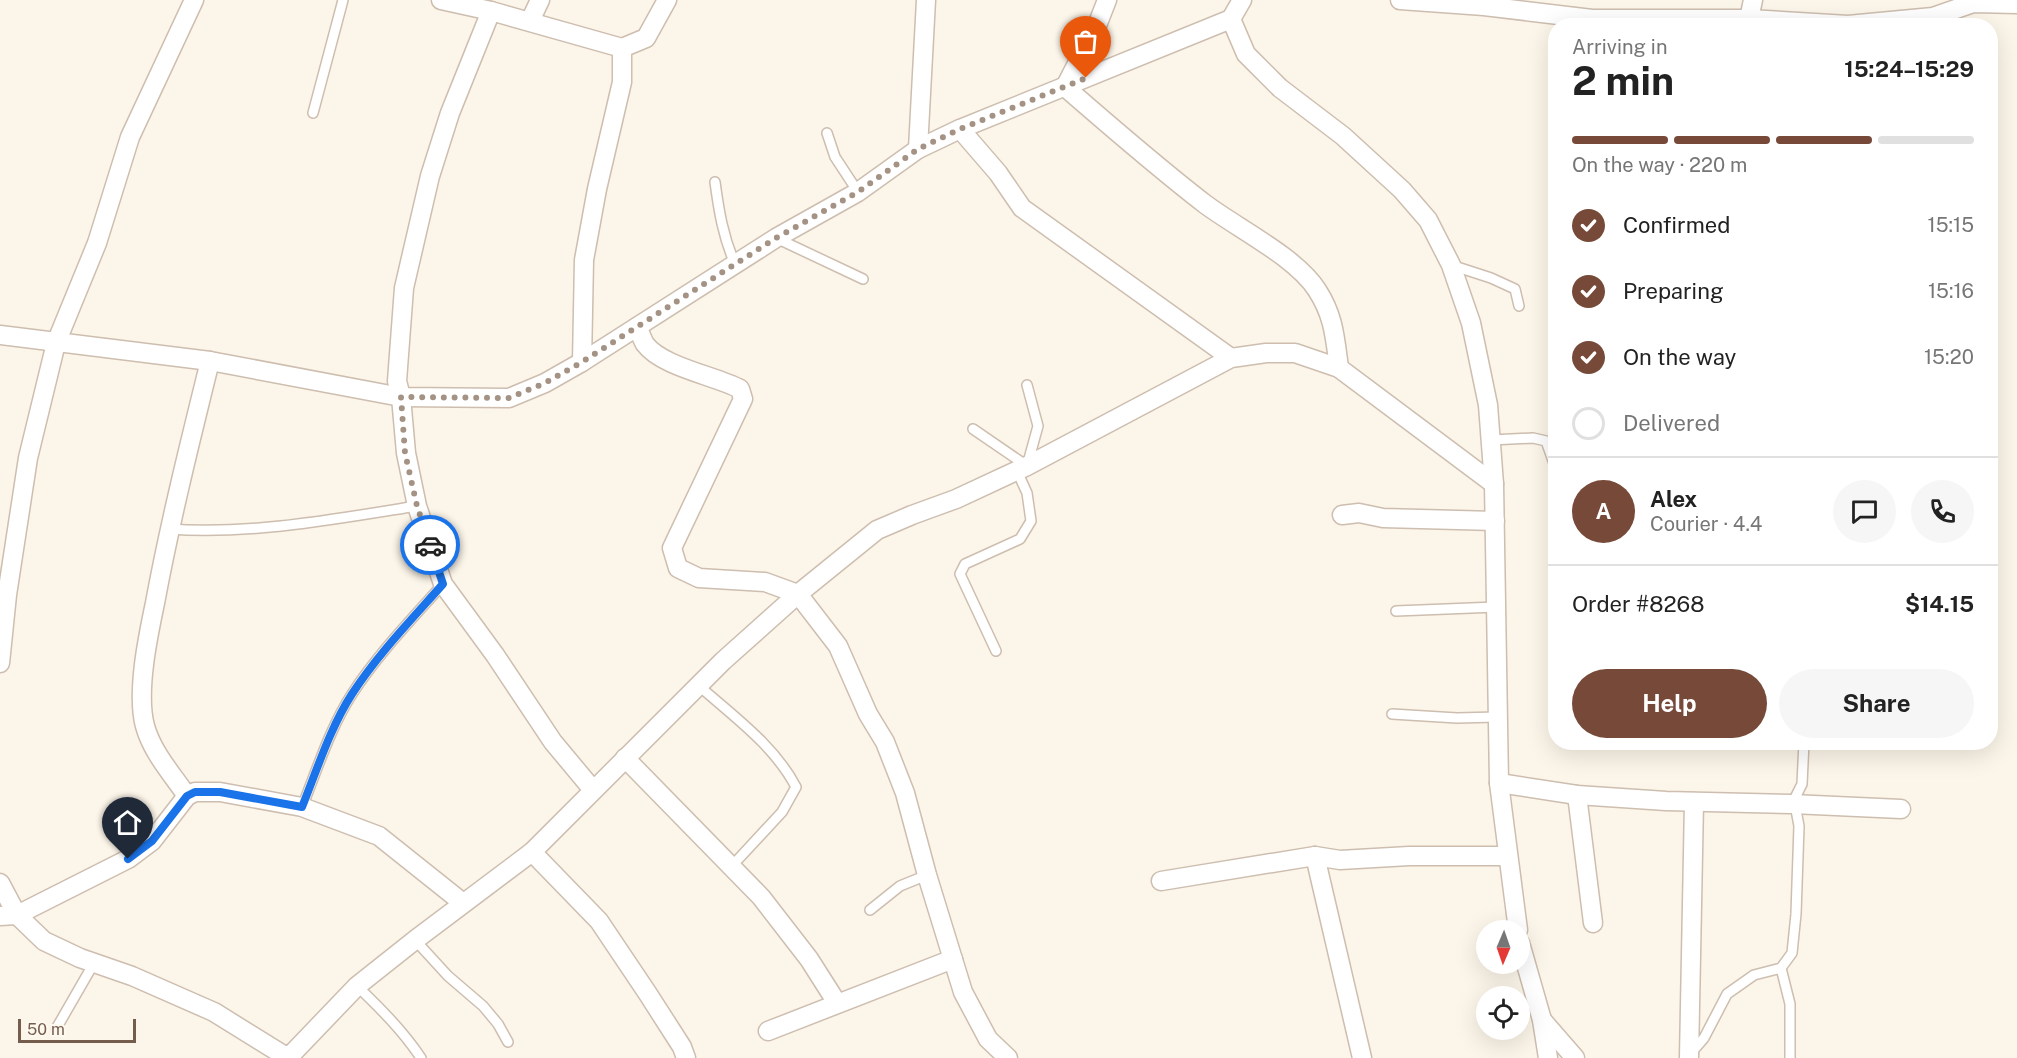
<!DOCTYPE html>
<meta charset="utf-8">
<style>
body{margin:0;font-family:"Public Sans",sans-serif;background:#f6f6f6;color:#222;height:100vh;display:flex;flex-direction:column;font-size:22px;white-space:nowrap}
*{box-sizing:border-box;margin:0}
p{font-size:20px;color:#767676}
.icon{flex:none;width:33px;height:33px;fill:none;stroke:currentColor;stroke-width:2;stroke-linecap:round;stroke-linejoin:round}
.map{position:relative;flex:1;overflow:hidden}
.sheet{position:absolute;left:1548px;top:18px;width:450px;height:732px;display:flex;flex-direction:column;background:#fff;border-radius:24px;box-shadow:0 6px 24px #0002}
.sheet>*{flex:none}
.needle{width:39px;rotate:182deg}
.buttons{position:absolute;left:1476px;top:920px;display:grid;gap:12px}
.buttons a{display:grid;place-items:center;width:54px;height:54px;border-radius:50%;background:#fff;box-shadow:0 6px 24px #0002;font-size:30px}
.scale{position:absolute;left:18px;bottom:15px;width:118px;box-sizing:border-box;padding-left:6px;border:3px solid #755d4d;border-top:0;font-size:16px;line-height:21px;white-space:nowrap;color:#755d4d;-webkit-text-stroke:4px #fef9ef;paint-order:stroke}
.pin{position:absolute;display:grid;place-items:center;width:51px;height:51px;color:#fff;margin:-62px -26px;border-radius:50% 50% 50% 0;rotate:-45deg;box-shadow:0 0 6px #0007}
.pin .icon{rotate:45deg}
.courier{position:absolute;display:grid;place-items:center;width:60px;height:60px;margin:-30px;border:4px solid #1a73e8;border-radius:50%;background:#fff;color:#222;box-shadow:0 2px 8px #0007}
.summary em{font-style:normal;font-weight:700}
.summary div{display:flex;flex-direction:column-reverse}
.summary{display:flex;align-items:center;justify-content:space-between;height:102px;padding:0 24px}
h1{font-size:39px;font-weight:700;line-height:45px}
.bar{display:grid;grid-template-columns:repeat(4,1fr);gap:9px 6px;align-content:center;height:72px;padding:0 24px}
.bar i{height:8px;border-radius:4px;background:#e0e0e0}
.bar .selected{background:#774938}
.bar p{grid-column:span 4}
.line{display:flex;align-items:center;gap:15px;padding:0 24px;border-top:2px solid #e0e0e0}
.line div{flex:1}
.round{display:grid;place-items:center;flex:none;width:63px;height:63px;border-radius:32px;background:#f6f6f6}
ol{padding:0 24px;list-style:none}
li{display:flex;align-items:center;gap:18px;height:66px}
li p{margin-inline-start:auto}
li .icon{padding:6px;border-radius:50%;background:#774938;color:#fff;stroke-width:4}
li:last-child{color:#767676}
li i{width:33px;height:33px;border:3px solid #e0e0e0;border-radius:50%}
.primary-button{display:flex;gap:12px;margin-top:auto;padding:12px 24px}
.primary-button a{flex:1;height:69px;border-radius:36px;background:#774938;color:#fff;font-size:24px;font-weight:700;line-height:69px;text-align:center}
.primary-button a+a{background:#f6f6f6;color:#222}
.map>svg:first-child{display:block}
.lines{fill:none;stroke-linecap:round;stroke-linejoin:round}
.service-casing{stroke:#cdbeaf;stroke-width:12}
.minor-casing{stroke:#cdbeaf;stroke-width:21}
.service{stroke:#fff;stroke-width:9}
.minor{stroke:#fff;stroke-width:18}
.done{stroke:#a49284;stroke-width:6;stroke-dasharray:0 10.8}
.route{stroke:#1a73e8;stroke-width:8}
</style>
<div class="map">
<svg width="2017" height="1058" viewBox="0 0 2017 1058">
<rect width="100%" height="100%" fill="#fcf5e9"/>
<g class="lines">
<g class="service-casing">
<g id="service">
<polyline points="313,113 343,0"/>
<polyline points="827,133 835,157 858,192"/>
<path d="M715 182C719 212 723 236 735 264"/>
<polyline points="776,238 863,279"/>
<polyline points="1451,265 1491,278 1515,289 1519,306"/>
<polyline points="973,429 1027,466 1038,426 1027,385"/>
<polyline points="1491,440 1533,438 1546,441 1556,469"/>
<path d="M169 529C251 535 336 519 417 506"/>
<polyline points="1396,611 1496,607"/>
<polyline points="996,651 960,574 965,564 1020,539 1031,521 1027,493 1017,471"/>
<path d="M698 685C733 716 774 745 796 787L782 812 731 867"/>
<polyline points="1392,714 1457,718 1497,717"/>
<path d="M302 807C317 770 330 728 352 694 378 654 412 619 443 584"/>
<polyline points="870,910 900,886 927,875"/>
<polyline points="415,940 448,976 483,1006 498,1024 508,1042"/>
<polyline points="1781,968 1790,1004 1790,1058"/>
<path d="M357 986C381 1009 403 1031 421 1058"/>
<polyline points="56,1029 94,963"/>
<polyline points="1691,1053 1704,1038 1727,994 1754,975 1781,968 1792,953 1796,914 1799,826 1796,810 1792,804 1802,784 1804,742"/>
</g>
</g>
<g class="minor-casing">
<g id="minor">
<polyline points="441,0 491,11 622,48"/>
<path d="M1107 0 1098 23 1065 87C1111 127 1157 167 1205 204 1237 228 1296 257 1317 290 1334 316 1335 338 1339 368"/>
<polyline points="1242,0 1231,19 1246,54 1280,88 1343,136 1402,190 1428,220 1451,265 1471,323 1488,405 1494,484 1499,783 1518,930"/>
<polyline points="1400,0 1484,6 1592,19 1749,19 1848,25 1933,17 1973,3 2017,4"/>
<polyline points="491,11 450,113 430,176 404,288 397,381 401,397 406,453 417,506 443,584 495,655 553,742 593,790"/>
<polyline points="1749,19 1753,0"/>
<polyline points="530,21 540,0"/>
<polyline points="960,129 998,173 1022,208 1231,358"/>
<polyline points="918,149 926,0"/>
<path d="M637 327C640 332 642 339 645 344 662 367 716 376 740 389L743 399 672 548 678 568 699 578 765 582 798 594 838 646 868 714 885 742 905 793 927 875 963 992 988 1039 1008 1058"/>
<polyline points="0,335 210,361 401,397 509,398 545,383 582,362 776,238 858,192 918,149 960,129 1231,19"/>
<polyline points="582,362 584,260 597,189 622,82 622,48 646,38 667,0"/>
<polyline points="1342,515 1359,513 1383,518 1495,521"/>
<polyline points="0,663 7,595 28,458 56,343 97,243 130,137 194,0"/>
<polyline points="625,758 761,897 809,959 837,1003"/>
<polyline points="1499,783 1577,795 1666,801 1792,804 1901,809"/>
<polyline points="1577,795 1593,923"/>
<path d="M187 796C172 774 152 752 145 726 136 693 148 636 155 603 170 522 190 442 210 361"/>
<polyline points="532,852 599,921 648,994 682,1047 686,1058"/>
<polyline points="1315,856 1362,1058"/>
<polyline points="1161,881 1315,856 1340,860 1409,856 1508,856"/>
<polyline points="0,883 17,915 44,941 80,958 132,976 214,1012 288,1058 357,986 415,940 532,852 723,661 798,594 877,530 912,515 956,499 1027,466 1231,358 1266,353 1295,353 1339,368 1494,484"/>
<polyline points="0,916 17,915 128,859 152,841 187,796 195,792 220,792 302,807 379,836 463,903"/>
<polyline points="1520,943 1542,1020 1548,1058"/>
<polyline points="1542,1020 1575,1058"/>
<polyline points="768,1031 953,959"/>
<polyline points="1689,1058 1694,802"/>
</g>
</g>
<use href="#service" class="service"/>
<use href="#minor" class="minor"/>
</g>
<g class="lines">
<polyline class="done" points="430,545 417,506 405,453 401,397 509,398 545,383 582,362 776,238 858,192 918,149 960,129 1086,78"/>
<path class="route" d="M128 859 152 841 187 796 195 792H220L302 807C317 770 330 728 352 694 378 654 412 619 443 584L430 545"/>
</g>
</svg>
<div class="buttons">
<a><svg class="needle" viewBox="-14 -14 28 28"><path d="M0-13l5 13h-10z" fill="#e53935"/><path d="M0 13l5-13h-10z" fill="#767676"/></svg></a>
<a><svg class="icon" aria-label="locate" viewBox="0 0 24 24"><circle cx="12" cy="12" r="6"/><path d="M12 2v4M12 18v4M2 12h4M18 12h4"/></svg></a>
</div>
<div class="scale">50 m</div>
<div class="pin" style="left:1086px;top:78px;background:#ea580c"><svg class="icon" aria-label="bag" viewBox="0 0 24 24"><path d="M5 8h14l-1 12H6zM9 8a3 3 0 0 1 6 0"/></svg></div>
<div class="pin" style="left:128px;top:859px;background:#1f2937"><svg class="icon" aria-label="home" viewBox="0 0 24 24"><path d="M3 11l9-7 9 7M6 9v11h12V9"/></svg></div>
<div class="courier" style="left:430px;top:545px"><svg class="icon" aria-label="car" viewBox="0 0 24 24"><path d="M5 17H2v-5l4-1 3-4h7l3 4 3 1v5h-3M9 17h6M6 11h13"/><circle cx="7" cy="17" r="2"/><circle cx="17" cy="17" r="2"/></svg></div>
<section class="sheet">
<div class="summary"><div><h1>2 min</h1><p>Arriving in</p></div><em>15:24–15:29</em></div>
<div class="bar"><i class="selected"></i><i class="selected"></i><i class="selected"></i><i></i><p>On the way · 220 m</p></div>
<ol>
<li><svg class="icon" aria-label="check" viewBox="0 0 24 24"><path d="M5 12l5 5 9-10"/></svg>Confirmed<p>15:15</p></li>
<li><svg class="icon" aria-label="check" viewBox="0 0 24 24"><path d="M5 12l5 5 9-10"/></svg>Preparing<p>15:16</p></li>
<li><svg class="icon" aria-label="check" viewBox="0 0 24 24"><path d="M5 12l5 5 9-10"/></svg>On the way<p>15:20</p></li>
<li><i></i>Delivered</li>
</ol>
<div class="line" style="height:108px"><b class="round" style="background:#774938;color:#fff">A</b><div><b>Alex</b><p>Courier · 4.4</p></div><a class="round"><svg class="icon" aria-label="chat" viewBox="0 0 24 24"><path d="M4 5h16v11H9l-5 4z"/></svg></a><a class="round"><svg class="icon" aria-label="phone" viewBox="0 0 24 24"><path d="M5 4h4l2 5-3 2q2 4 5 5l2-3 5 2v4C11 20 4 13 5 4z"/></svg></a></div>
<div class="line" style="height:78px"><div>Order #8268</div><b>$14.15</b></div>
<div class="primary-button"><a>Help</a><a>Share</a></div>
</section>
</div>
